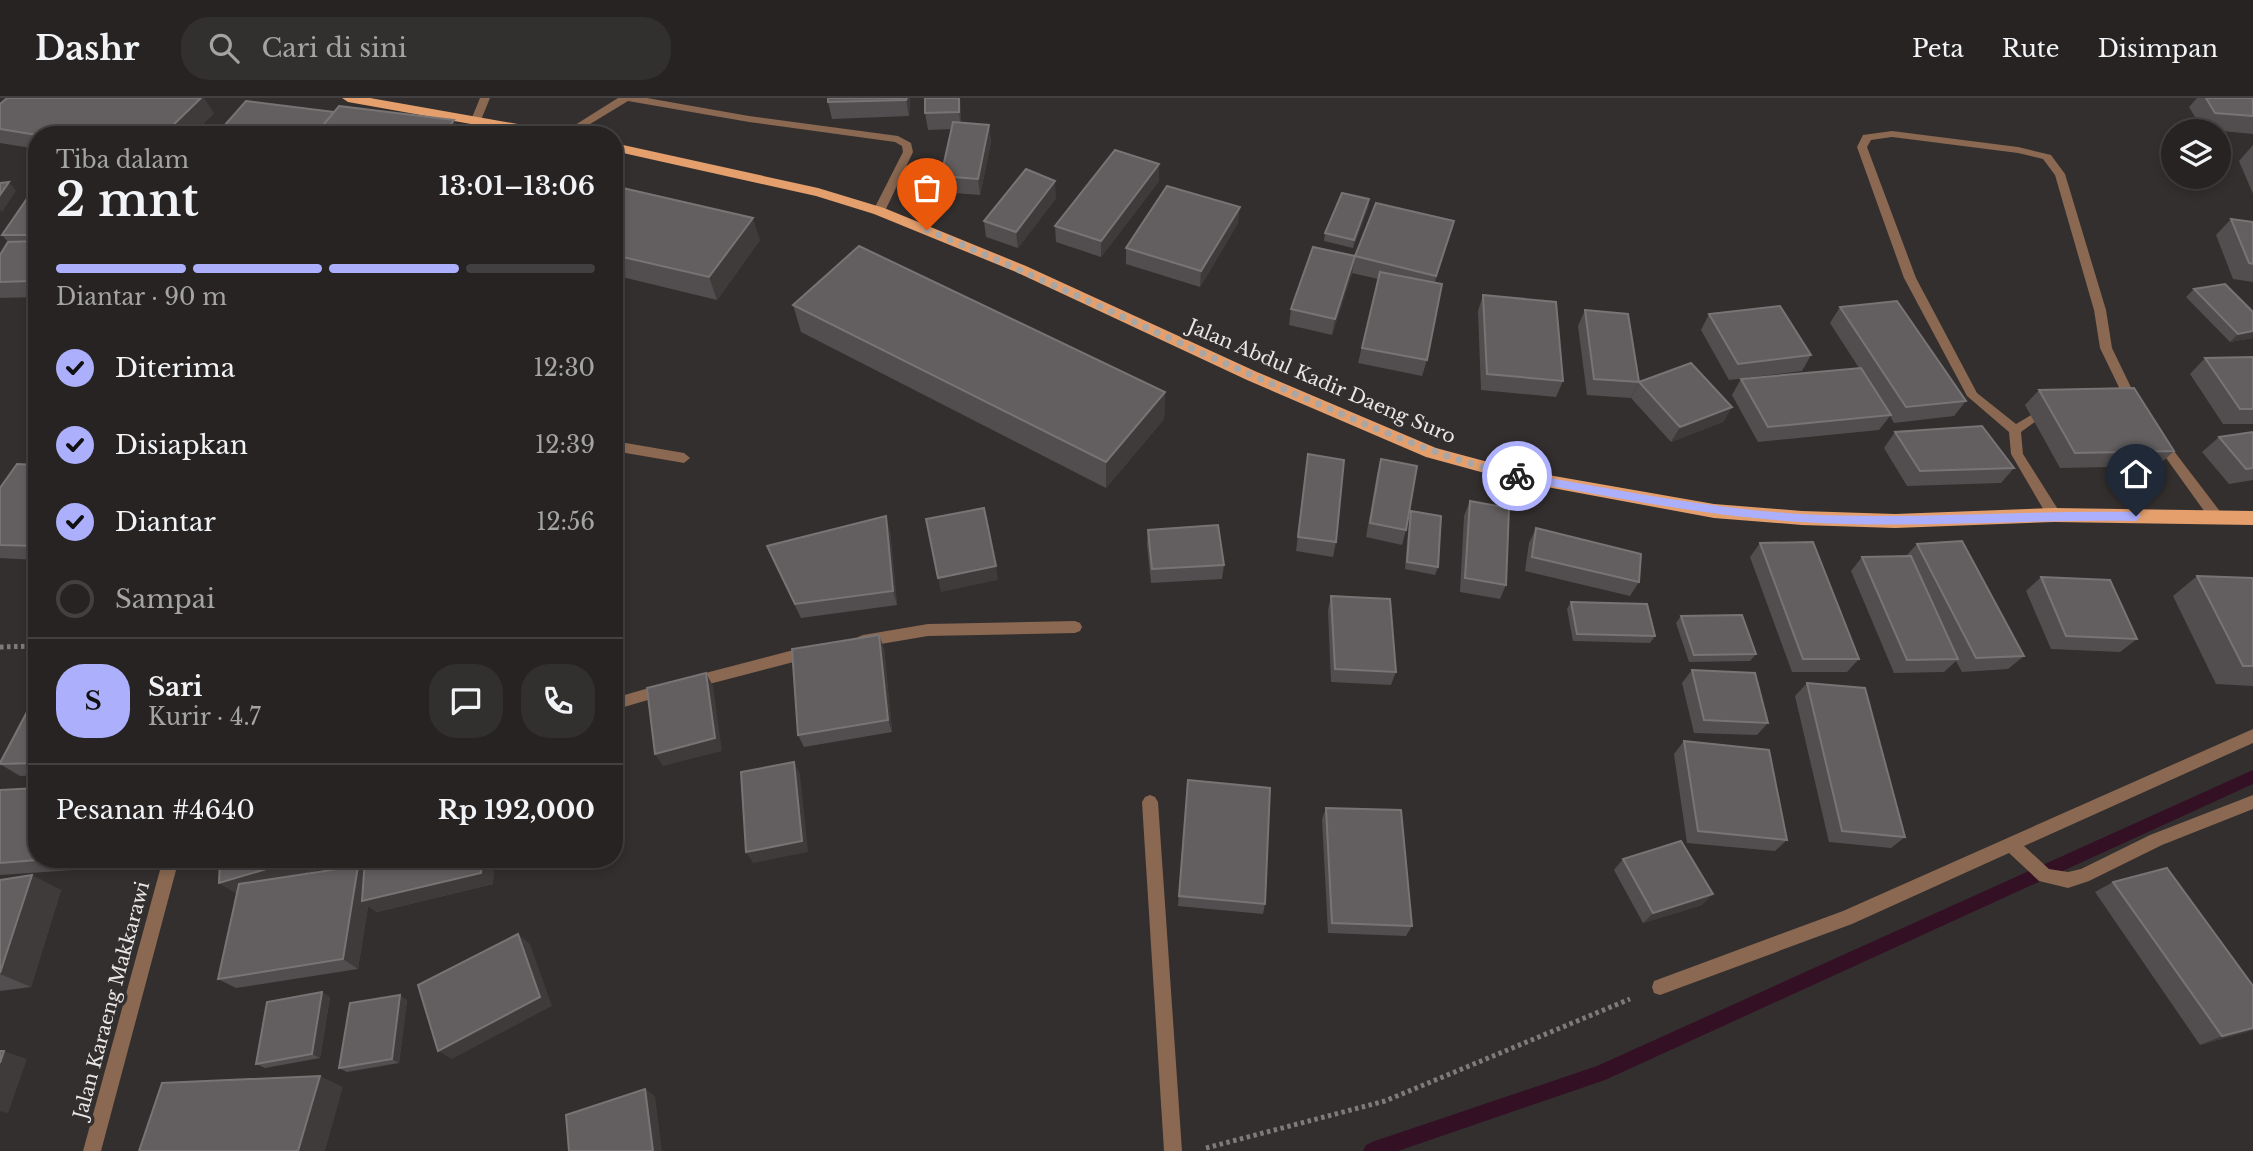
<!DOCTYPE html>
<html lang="id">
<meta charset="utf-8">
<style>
body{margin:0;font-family:"Libre Baskerville",serif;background:#322f2f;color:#f1f3f6;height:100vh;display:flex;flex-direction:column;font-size:26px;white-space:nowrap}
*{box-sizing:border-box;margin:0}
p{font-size:23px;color:#a4a4a5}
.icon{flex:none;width:38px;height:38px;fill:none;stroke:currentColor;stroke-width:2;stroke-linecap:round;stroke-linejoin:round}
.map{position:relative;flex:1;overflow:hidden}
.panel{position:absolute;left:28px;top:28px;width:595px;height:742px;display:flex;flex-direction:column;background:#262322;border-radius:28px;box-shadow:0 4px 10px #0003,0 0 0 2px #424040}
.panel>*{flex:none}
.tools{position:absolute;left:2161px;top:21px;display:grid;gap:14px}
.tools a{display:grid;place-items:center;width:70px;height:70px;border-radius:50%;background:#262322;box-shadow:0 4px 10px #0003,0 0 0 2px #424040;font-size:35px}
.pin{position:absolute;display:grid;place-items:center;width:60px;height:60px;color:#fff;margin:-72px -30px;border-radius:50% 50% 50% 0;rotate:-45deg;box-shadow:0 0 7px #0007}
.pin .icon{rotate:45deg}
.courier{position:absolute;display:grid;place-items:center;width:70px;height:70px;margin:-35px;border:5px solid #acaffb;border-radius:50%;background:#fff;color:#222;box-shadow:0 2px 9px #0007}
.summary em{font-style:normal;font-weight:600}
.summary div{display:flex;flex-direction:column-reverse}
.summary{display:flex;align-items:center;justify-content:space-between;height:119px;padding:0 28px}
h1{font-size:46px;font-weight:600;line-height:52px}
.bar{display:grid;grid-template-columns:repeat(4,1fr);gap:10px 7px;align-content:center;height:84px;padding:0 28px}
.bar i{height:9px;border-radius:5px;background:#424040}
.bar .active{background:#acaffb}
.bar p{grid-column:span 4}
.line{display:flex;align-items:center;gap:18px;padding:0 28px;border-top:2px solid #424040}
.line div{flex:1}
.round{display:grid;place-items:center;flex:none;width:74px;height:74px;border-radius:28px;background:#322f2f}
ol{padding:0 28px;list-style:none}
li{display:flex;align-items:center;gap:21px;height:77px}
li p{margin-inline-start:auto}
li .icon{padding:7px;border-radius:50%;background:#acaffb;color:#111;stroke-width:4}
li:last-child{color:#a4a4a5}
li i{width:38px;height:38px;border:4px solid #424040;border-radius:50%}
header{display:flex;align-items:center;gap:42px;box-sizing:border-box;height:98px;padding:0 35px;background:#262322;border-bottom:2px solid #424040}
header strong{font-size:33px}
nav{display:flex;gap:38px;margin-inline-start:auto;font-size:24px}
.search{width:490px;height:63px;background:#322f2f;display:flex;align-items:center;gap:18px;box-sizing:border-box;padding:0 24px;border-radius:28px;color:#a4a4a5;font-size:26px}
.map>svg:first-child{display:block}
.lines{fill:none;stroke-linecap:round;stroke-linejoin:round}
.stream{fill:#341024;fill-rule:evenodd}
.path{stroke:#7f7b7a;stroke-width:5;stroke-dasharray:3.5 3.5;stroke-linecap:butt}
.lane{fill:#8a6851;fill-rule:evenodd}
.street{fill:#8a6851;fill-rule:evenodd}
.primary{fill:#e49f6d;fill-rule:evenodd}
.wall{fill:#524e4f}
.shaded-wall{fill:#3f3b3b}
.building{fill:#635f60;stroke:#787475;stroke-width:2}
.route{fill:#acaffb}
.done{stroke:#a9a6a6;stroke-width:7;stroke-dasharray:0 12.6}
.labels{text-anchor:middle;stroke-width:7;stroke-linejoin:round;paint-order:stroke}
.street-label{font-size:19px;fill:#e9e6e6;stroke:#332f2e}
</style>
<header>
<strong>Dashr</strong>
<div class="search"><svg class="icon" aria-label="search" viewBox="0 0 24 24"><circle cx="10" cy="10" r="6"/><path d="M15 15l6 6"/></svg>Cari di sini</div>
<nav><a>Peta</a><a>Rute</a><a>Disimpan</a></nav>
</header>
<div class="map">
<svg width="2253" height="1053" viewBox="0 0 2253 1053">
<rect width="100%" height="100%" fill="#332f2e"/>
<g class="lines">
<polygon class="stream" points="2253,672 2253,686 1605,982 1398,1053 1363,1053 1366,1047 1372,1044 1597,968"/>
<g class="path">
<polyline points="0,549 37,548"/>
<polyline points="1206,1050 1385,1003 1630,901"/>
</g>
<g class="lane">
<polygon points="480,0 490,0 481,22 476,25 471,22"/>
<polygon points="618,0 647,0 749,18 898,38 911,45 913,54 885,113 879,117 873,113 903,54 902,48 895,44 749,24 628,3 572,37 559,37"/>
<polygon points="1892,33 2018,49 2047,56 2051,57 2065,76 2106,212 2112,250 2140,308 2134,313 2128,308 2100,250 2094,212 2055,77 2043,61 2018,55 1892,39 1871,42 1867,49 1916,180 1977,295 2016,326 2033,316 2039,321 2021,334 2023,356 2059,413 2061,417 2059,421 2049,421 2011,356 2009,334 1967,298 1904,180 1857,49 1863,37"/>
<polygon points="2160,338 2164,340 2222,416 2224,420 2222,424 2212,424 2156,346 2154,343"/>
</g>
<g class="street">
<polygon points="614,343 684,355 690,360 684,365 614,353"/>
<polygon points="1075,523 1080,525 1082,529 1080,533 1075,535 928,538 863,549 858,547 856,543 858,539 863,537 928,526"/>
<polygon points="809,548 814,550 816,554 814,558 809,560 690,591 685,589 683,585 685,581 690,579"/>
<polygon points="663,586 668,588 670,592 668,596 614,612 614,600"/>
<polygon points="2253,631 2253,645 2024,748 2049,771 2068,774 2081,771 2150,737 2253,697 2253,711 2162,747 2089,783 2068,790 2039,783 2009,755 1852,826 1660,897 1654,895 1652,889 1654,883 1843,813"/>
<polygon points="1150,697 1155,699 1158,704 1182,1053 1164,1053 1142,704 1145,699"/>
<polygon points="163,761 179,761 101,1053 83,1053"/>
</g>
<g class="primary">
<polygon points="342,0 370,0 557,33 563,37 533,37 348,4"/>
<polygon points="614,45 818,90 884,110 1026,168 1257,274 1436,350 1514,371 1714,406 1802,413 1895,416 2054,410 2253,413 2253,427 2054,424 1895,430 1802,427 1714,420 1514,383 1426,359 1247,282 1016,174 874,116 816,98 614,53"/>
</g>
</g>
<g class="wall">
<polygon points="910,0 909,18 832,21 828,4"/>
<polygon points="960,0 961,24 989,27 991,44 980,97 943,94 941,78 952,31 928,32 925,15"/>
<polygon points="2197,0 2253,0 2253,36 2202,31 2189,9"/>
<polygon points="0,6 214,15 192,37 37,37 37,51 0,45"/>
<polygon points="2253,47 2253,96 2239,63"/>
<polygon points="1159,83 1101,159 1056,144 1055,128"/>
<polygon points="37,86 37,199 0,200 0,157 8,144 2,137"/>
<polygon points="614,88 760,142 717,202 614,177 619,188 614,196"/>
<polygon points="1056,100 1018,150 986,139 984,123"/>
<polygon points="1369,101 1368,110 1353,150 1324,143 1325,135"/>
<polygon points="2231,121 2253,124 2253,184 2233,181 2216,137"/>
<polygon points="1454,123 1435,185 1427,262 1422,278 1358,265 1378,181 1352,175 1332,237 1289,227 1291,211 1355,158"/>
<polygon points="1238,125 1200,189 1126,166 1126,150"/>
<polygon points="2194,191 2253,214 2253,240 2230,244 2186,199"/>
<polygon points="1483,197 1563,283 1556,299 1481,292 1478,213"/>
<polygon points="793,207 1165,294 1164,321 1106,390 801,234"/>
<polygon points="1840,209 1966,303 1954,318 1894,325 1890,318 1879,332 1758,344 1732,297 1741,281 1859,270 1830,225"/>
<polygon points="1585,212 1639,284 1631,300 1587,297 1578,228"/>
<polygon points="1709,216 1811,257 1802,273 1729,282 1701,232"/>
<polygon points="2253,259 2253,326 2223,326 2190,276 2205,260"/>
<polygon points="1639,284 1732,309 1723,324 1671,344 1631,300"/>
<polygon points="2039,292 2174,353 2158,368 2060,370 2025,307"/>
<polygon points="1895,334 2014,370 2001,385 1907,388 1884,350"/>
<polygon points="2253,334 2253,382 2229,386 2202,354 2219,339"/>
<polygon points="1308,356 1336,444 1333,459 1296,453"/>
<polygon points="1381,361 1406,432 1402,447 1366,439 1377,376"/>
<polygon points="37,367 37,462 0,460 0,390"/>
<polygon points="1470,403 1506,487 1500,501 1460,494 1464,418"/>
<polygon points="1411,413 1438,469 1435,477 1405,471 1409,421"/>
<polygon points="1536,430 1639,484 1630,498 1525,473 1529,445"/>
<polygon points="1148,432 1224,467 1222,481 1151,485 1147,446"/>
<polygon points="890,433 897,507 801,520 773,463 767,448"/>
<polygon points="1760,445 1859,561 1847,574 1792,574 1750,459"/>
<polygon points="1917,446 2024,558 2008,571 1962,574 1956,563 1944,574 1894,575 1851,473 1862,459 1906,458"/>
<polygon points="2197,478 2253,480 2253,588 2216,586 2173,498"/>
<polygon points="2041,479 2137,541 2120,554 2051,551 2026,493"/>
<polygon points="1331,498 1396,574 1391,587 1331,584 1328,512"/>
<polygon points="1571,504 1655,538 1650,545 1573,543 1567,511"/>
<polygon points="1681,518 1756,556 1750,563 1689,564 1676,525"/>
<polygon points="884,550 892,634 804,649 798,637"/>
<polygon points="1692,572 1768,625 1757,637 1694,635 1682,585"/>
<polygon points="1807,585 1905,739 1891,750 1829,744 1795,598"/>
<polygon points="37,595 37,677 20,678 0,666"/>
<polygon points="1684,643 1787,742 1775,753 1687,745 1674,656"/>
<polygon points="1188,682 1265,806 1263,816 1178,808"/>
<polygon points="0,692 37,761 78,761 74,772 0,777"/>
<polygon points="1326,710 1412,828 1406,838 1328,835 1322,721"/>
<polygon points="353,761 300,777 364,773 365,761 494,761 493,786 377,814 368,808 358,871 236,890 218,881 237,795 236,795 219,785"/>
<polygon points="1623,761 1702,807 1643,825 1614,772"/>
<polygon points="0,782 61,792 31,889 0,893"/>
<polygon points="2113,784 2253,932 2200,947 2095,794"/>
<polygon points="330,899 320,960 265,970 256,966"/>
<polygon points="407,902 399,965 347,974 339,970"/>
</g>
<g class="shaded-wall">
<polygon points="201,0 204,0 214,15 192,37 163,37"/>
<polygon points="907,0 910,0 909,18 906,2"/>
<polygon points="959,0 960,0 961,30 959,14"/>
<polygon points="454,22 461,37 443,37"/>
<polygon points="989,27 991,44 980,97 978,81"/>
<polygon points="1159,66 1159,83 1101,159 1101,143"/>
<polygon points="1055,83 1056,100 1018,150 1016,134"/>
<polygon points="9,84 16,93 2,114 0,112 0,97"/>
<polygon points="1369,101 1368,110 1353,150 1354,142"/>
<polygon points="1240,109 1238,125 1200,189 1201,173"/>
<polygon points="753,120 760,142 717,202 709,179"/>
<polygon points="1454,123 1450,139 1432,194 1436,178"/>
<polygon points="37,126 37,145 29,137"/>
<polygon points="1355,158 1352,175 1332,237 1335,221"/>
<polygon points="37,170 37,191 29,183"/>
<polygon points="614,177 619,188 614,196"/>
<polygon points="2253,233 2253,240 2230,244 2238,236"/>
<polygon points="1165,294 1164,321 1106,390 1106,364"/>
<polygon points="1732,309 1723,324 1671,344 1680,329"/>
<polygon points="886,418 890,433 897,507 893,493"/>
<polygon points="996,468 998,482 941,494 938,480"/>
<polygon points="879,537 884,550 892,634 888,622"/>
<polygon points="706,575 713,588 722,653 663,668 655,656"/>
<polygon points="614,616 619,622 619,696 614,697"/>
<polygon points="794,664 800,676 808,754 753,765 746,754"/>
<polygon points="54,761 78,761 74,772"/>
<polygon points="300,761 353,761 236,795 219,785"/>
<polygon points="482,761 494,761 493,786 377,814 368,808 358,871 343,861 358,768 373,779"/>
<polygon points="32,777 61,792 31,889 0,876"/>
<polygon points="1713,796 1702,807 1643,825 1653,815"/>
<polygon points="518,836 530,846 552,908 452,961 438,953"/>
<polygon points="322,894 330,899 320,960 312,956"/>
<polygon points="400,897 407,902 399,965 392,961"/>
<polygon points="2253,930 2253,932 2200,947 2222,938"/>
<polygon points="4,953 27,961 8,1015 0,1013 0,965"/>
<polygon points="320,978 343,989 325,1053 298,1053"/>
<polygon points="645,991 655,998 662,1053 653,1053"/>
</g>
<g class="building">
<polygon points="7,0 201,0 163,37 37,37 0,31 0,6"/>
<polygon points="828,0 907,0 906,2 828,4"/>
<polygon points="925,0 959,0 959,14 925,15"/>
<polygon points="2206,0 2253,0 2253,18 2215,15"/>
<polygon points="246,3 334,14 315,37 216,37"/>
<polygon points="339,8 454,22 443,37 315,37"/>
<polygon points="953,24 989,27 978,81 941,78"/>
<polygon points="1115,52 1159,66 1101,143 1055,128"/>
<polygon points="1026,71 1055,83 1016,134 984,123"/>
<polygon points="9,84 0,97 0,85"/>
<polygon points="37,86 37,126 29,137 2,137"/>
<polygon points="614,88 753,120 709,179 614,157"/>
<polygon points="1167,88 1240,109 1201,173 1126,150"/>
<polygon points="1342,95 1369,101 1354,142 1325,135"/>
<polygon points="1376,105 1454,123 1436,178 1355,158 1335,221 1291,211 1313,149 1355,158"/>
<polygon points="2231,121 2253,124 2253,166 2249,165"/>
<polygon points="37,143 37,170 29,183 0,184 0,157 8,144"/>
<polygon points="859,148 1165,294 1106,364 793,207"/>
<polygon points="1380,174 1442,186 1427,262 1362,250"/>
<polygon points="2225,186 2253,214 2253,233 2238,236 2194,191"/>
<polygon points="1483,197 1556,204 1563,283 1487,276"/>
<polygon points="1897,203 1966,303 1906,309 1840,209"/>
<polygon points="1780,208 1811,257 1738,266 1709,216"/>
<polygon points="1585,212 1628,216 1639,284 1594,281"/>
<polygon points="2253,259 2253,311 2240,311 2205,260"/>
<polygon points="1691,265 1732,309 1680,329 1639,284"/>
<polygon points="1861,270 1891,317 1768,329 1741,281"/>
<polygon points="2134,290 2174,353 2075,355 2039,292"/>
<polygon points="1982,328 2014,370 1920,373 1895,334"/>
<polygon points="2253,334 2253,370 2246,371 2219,339"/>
<polygon points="1308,356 1344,362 1336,444 1298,439"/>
<polygon points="1381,361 1417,368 1406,432 1370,425"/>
<polygon points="17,366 37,367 37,448 0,447 0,390"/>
<polygon points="1470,403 1509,410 1506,487 1465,480"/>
<polygon points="984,410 996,468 938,480 926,421"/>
<polygon points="1411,413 1441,418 1438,469 1407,464"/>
<polygon points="886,418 893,493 795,506 767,448"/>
<polygon points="1218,427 1224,467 1152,471 1148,432"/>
<polygon points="1536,430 1641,456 1639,484 1532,459"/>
<polygon points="1962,443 2024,558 1976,560 1917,446"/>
<polygon points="1813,444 1859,561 1803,561 1760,445"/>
<polygon points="1911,458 1958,561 1907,562 1862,459"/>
<polygon points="2197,478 2253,480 2253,568 2243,568"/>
<polygon points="2041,479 2110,482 2137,541 2066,538"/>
<polygon points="1331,498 1390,501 1396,574 1335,571"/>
<polygon points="1571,504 1647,506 1655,538 1577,536"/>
<polygon points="1742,517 1756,556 1694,557 1681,518"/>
<polygon points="879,537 888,622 798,637 792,551"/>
<polygon points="1692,572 1755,575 1768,625 1704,622"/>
<polygon points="706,575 715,640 655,656 647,590"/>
<polygon points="1807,585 1865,590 1905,739 1842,733"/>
<polygon points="37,595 37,665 0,666 0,665"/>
<polygon points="1684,643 1769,652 1787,742 1698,733"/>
<polygon points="794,664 802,743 746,754 741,674"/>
<polygon points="1188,682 1270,690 1265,806 1179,798"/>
<polygon points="37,690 37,761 50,761 0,765 0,692"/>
<polygon points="1326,710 1401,712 1412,828 1332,825"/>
<polygon points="1681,743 1713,796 1653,815 1623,761"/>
<polygon points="220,761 300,761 219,785"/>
<polygon points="365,761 482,761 481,775 362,803"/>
<polygon points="358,768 343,861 218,881 239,786"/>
<polygon points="2167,770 2253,888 2253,930 2222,938 2113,784"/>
<polygon points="32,777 0,875 0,782"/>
<polygon points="518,836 540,899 438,953 418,887"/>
<polygon points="322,894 312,956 256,966 267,904"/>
<polygon points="400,897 392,961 339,970 350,905"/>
<polygon points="0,953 4,953 0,965"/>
<polygon points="320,978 298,1053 139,1053 162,985"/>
<polygon points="645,991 653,1053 569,1053 566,1017"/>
</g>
<path class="route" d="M1517 374C1612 391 1705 410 1801 416 1912 422 2024 412 2136 414L2141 418 2136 423C2024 421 1912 431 1801 424 1705 418 1612 399 1517 382L1512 378Z"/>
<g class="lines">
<path class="done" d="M927 132C1055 185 1179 247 1307 301 1376 331 1444 361 1517 378"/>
</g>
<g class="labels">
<g class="street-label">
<text transform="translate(1322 283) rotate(23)" y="7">Jalan Abdul Kadir Daeng Suro</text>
<text transform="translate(111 902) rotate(-75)" y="7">Jalan Karaeng Makkarawi</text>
</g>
</g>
</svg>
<div class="tools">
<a><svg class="icon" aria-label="layers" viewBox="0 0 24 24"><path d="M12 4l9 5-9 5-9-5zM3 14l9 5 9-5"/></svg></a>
</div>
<div class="pin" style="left:927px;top:132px;background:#ea580c"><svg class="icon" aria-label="bag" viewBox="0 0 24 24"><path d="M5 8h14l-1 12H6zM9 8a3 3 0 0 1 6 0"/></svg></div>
<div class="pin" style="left:2136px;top:418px;background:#1f2937"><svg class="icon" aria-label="home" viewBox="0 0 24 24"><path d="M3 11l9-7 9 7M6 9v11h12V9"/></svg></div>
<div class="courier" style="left:1517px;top:378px"><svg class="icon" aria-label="bike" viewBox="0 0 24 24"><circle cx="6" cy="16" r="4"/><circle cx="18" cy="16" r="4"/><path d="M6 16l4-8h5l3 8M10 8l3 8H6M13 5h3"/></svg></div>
<section class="panel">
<div class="summary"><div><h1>2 mnt</h1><p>Tiba dalam</p></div><em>13:01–13:06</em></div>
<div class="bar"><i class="active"></i><i class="active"></i><i class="active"></i><i></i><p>Diantar · 90 m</p></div>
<ol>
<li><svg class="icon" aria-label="check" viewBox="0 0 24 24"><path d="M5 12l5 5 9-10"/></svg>Diterima<p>12:30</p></li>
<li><svg class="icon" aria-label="check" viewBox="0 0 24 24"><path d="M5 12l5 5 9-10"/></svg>Disiapkan<p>12:39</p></li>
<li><svg class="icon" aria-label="check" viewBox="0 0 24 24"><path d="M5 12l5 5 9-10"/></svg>Diantar<p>12:56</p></li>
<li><i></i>Sampai</li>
</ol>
<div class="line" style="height:126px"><b class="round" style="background:#acaffb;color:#111">S</b><div><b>Sari</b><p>Kurir · 4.7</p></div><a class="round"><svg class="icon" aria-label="chat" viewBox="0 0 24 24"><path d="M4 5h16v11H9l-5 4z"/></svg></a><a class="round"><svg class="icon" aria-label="phone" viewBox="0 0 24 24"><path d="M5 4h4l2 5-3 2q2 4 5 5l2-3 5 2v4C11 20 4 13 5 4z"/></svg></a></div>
<div class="line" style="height:91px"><div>Pesanan #4640</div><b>Rp 192,000</b></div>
</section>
</div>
